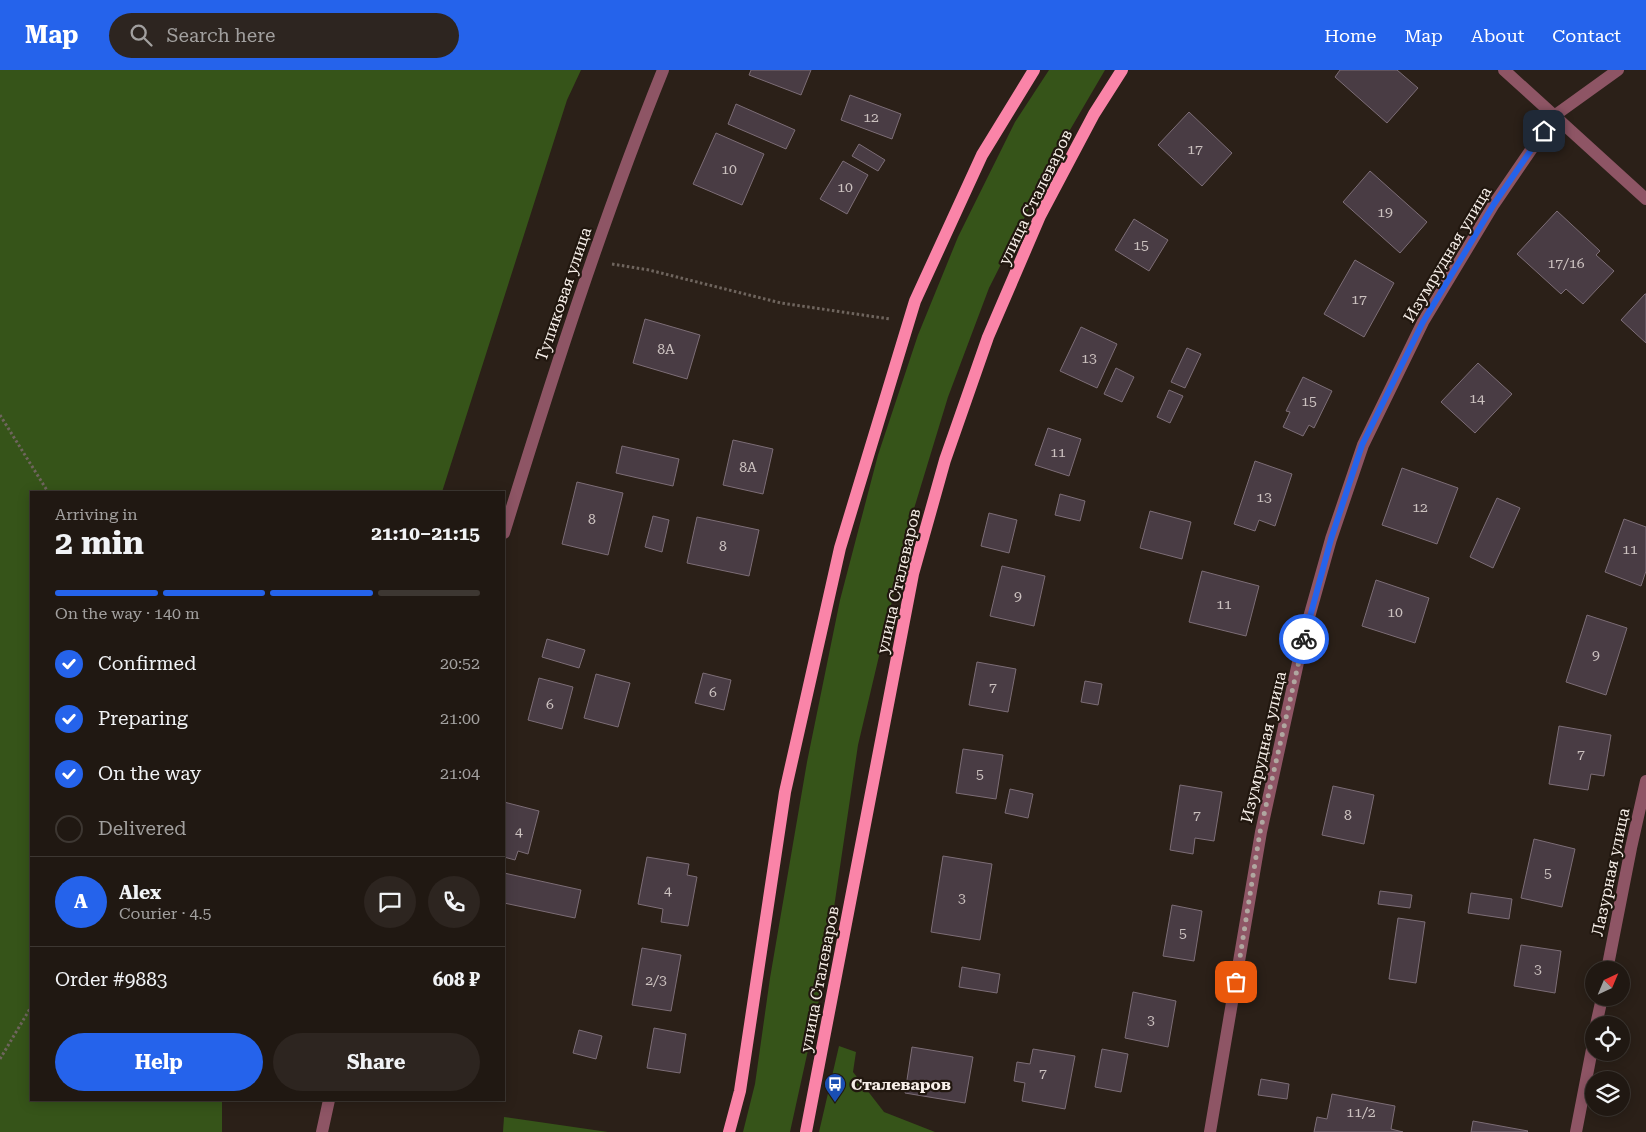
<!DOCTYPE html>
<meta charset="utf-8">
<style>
body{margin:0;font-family:"Roboto Serif",serif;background:#2d2520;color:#f1f3f6;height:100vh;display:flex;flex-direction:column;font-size:19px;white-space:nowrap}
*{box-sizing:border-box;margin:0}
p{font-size:16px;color:#a2a09f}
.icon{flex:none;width:28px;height:28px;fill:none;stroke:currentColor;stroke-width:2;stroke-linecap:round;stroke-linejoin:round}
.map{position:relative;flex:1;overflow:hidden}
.drawer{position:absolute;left:30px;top:421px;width:475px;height:610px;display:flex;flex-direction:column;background:#201812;border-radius:0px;box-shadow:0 2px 12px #0003,0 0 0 1px #3d3732}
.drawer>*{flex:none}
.needle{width:32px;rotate:44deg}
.fabs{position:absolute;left:1585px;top:891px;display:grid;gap:10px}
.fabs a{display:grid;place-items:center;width:45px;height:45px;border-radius:50%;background:#201812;box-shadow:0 2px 12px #0003,0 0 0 1px #3d3732;font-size:25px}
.pin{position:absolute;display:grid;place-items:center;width:42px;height:42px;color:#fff;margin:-21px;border-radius:10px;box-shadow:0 2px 8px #0006}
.courier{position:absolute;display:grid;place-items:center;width:50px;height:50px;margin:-25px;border:4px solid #2563eb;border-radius:50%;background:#fff;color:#222;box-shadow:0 1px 6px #0007}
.summary em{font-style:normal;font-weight:700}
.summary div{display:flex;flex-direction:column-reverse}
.summary{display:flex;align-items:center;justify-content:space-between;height:85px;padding:0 25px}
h1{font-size:32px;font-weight:700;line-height:38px}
.bar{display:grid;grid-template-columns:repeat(4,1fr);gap:8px 5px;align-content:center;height:60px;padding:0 25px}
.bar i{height:6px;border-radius:4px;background:#3d3732}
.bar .on{background:#2563eb}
.bar p{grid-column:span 4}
.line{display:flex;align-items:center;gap:12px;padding:0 25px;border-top:1px solid #3d3732}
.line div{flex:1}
.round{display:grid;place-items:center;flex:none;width:52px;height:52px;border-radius:26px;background:#2d2520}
ol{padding:0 25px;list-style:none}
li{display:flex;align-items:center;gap:15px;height:55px}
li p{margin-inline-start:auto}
li .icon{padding:5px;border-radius:50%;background:#2563eb;color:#fff;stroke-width:4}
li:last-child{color:#a2a09f}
li i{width:28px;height:28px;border:2px solid #3d3732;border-radius:50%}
.button{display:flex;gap:10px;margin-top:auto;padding:10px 25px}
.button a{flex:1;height:58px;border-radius:30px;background:#2563eb;color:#fff;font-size:20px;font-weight:700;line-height:58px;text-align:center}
.button a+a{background:#2d2520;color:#f1f3f6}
header{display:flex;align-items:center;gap:30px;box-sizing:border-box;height:70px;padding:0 25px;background:#2563eb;color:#fff}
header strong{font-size:24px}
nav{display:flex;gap:28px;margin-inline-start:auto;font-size:18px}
.search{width:350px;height:45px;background:#2d2520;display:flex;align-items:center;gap:12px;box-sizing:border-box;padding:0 18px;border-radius:28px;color:#a2a09f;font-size:19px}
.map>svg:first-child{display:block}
.green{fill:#365419}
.building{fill:#493c44;stroke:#7c6d76}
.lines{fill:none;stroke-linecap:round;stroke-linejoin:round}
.path{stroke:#6f655e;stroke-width:3;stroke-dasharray:2.5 2.5;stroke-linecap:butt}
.minor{stroke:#8e5565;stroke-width:12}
.major{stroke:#fa84a8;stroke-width:12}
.done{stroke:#b0a7a0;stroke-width:5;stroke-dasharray:0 9}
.route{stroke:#2563eb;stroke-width:6}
.labels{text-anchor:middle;stroke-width:4.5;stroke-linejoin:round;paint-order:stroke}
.number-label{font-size:14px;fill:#ccc2c0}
.street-label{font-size:16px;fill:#f7efe9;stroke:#21170f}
.poi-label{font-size:16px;font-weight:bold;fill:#f7efe9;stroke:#21170f;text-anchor:start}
</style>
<header>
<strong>Map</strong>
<div class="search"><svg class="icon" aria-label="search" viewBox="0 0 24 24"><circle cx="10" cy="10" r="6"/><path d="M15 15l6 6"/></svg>Search here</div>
<nav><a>Home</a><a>Map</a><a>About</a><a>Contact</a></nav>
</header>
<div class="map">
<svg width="1646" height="1062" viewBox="0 0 1646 1062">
<rect width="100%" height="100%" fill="#2b2018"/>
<g class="green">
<polygon points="0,0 581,0 567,30 442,422 31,422 31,1030 222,1030 222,1062 0,1062"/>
<polygon points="1049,0 1105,0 1060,77 989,218 948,327 913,442 858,675 823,912 790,1062 743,1062 755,1014 770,908 807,692 840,530 878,385 918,265 958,167 1015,52"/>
<polygon points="839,976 856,982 853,1002 884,1042 935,1062 819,1062"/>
<polygon points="504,1047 608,1062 503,1062"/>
</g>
<g class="building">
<polygon points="751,0 811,0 801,25 749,5"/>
<polygon points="1340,0 1397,0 1418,18 1387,53 1335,7"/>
<polygon points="850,25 901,44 892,69 841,50"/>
<polygon points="736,34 795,60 786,79 728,54"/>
<polygon points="1189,42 1232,83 1202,116 1158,75"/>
<polygon points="716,63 764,84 742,135 693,114"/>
<polygon points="859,74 885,90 878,101 852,86"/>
<polygon points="843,91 868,105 847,144 820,129"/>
<polygon points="1370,101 1427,152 1400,183 1343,132"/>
<polygon points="1557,141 1600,181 1596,185 1614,201 1583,234 1566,219 1561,224 1517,184"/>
<polygon points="1134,149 1168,170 1149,201 1115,180"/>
<polygon points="1355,190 1394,213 1364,267 1324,244"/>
<polygon points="1645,224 1646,224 1646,273 1621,250"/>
<polygon points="645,249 700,265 687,309 633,293"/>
<polygon points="1081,257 1117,274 1097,318 1060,301"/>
<polygon points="1187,278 1201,284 1185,318 1171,312"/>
<polygon points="1478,293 1512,324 1475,363 1441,332"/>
<polygon points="1116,298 1134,307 1122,332 1104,324"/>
<polygon points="1303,307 1332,321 1314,358 1309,355 1303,366 1283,357 1290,342 1286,341"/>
<polygon points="1169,320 1183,326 1170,353 1157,347"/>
<polygon points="1048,358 1081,369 1069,406 1035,395"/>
<polygon points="733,370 773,379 763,424 723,415"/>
<polygon points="622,376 679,389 673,416 616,403"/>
<polygon points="1255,391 1292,404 1275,456 1259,450 1255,461 1234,454"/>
<polygon points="1402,398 1458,418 1437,474 1382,455"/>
<polygon points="577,412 623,423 608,485 562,474"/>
<polygon points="1060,424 1085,431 1080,451 1055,445"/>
<polygon points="1497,428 1520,438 1493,498 1470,487"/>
<polygon points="1150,441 1191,452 1182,489 1140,478"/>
<polygon points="989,443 1017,450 1009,483 981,476"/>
<polygon points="653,446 669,450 662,482 645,477"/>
<polygon points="697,447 759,460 749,506 687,493"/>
<polygon points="1624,449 1646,457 1646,501 1641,516 1605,502"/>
<polygon points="1002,496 1045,506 1034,556 990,546"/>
<polygon points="1202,501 1259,516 1246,566 1189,552"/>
<polygon points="1376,510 1429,528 1415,573 1362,556"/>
<polygon points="1587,545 1627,558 1606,625 1566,612"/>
<polygon points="547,569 585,580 579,598 542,587"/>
<polygon points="977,592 1016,599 1008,642 969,635"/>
<polygon points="703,603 731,610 724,640 695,633"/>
<polygon points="596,604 630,613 618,657 584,648"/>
<polygon points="539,608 573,617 562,659 528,650"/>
<polygon points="1085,611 1102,614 1098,635 1081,632"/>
<polygon points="1559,656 1611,665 1604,706 1591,704 1588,720 1549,714"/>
<polygon points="963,679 1003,685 996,729 956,723"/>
<polygon points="1180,715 1222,722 1214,771 1195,768 1193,784 1170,780"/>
<polygon points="1333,716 1374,725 1364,774 1322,765"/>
<polygon points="1010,719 1033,724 1028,748 1005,743"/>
<polygon points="504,732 539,741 528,784 518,781 515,790 504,787"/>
<polygon points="1534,769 1575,779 1562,837 1521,828"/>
<polygon points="943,786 992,794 980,870 931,862"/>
<polygon points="647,787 689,794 687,805 697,807 688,856 661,852 663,839 638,834"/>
<polygon points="504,803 581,820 575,848 504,833"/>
<polygon points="1380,821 1412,825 1410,838 1378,834"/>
<polygon points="1471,823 1512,829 1509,849 1468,843"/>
<polygon points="1172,835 1202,841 1194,891 1163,886"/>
<polygon points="1398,848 1425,852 1416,913 1389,909"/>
<polygon points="1521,875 1561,881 1555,923 1514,916"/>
<polygon points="642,878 681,885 671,941 632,935"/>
<polygon points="962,897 1000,904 997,923 959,917"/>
<polygon points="1133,922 1176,931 1168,977 1125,968"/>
<polygon points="654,958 686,964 680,1003 647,998"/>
<polygon points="579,960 602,966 596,989 573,983"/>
<polygon points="912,977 973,987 965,1033 905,1023"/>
<polygon points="1033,979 1075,986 1065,1039 1022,1031 1025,1013 1014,1011 1017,992 1030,994"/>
<polygon points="1102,979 1128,984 1121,1022 1095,1017"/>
<polygon points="1261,1009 1289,1014 1287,1029 1258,1025"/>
<polygon points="1332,1024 1395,1036 1391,1059 1403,1062 1314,1062 1317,1047 1327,1049"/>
<polygon points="1473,1051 1528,1061 1527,1062 1471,1062"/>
</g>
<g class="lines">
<g class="path">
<polyline points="612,194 649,200 781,233 890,249"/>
<polyline points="0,345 48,422"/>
<polyline points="0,989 31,937"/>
</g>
<g class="minor">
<polyline points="1504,0 1646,129"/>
<path d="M504 463C552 307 602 151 663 0"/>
<polyline points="1607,900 1631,778 1646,711"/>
<polyline points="1596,955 1602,928"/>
<polyline points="322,1062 329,1030"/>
<polyline points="1210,1062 1261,762 1304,565 1331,469 1363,375 1423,252 1494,134 1554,46 1618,0"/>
<polyline points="1576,1062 1594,969"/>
</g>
<g class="major">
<polyline points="729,1062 740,1021 785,722 840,478 915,231 982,85 1034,0"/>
<polyline points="806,1062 913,504 945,390 988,267 1040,146 1094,44 1122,0"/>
</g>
</g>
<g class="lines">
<polyline class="done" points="1236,912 1260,762 1304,569"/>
<polyline class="route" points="1304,569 1331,469 1362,375 1423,252 1494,134 1544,61"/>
</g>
<defs>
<g id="bus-pin" transform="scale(1.125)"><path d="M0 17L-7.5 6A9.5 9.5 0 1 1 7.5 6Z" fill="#1a4fb4" stroke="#21170f"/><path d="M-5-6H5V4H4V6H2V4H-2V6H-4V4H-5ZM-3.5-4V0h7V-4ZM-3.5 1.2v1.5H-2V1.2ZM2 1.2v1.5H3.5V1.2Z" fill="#fff"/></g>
</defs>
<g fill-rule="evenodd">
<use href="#bus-pin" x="835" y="1014"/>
</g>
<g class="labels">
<g class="number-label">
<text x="871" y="52">12</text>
<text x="1195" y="84">17</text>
<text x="729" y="104">10</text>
<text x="845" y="122">10</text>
<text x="1385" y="147">19</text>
<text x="1141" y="180">15</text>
<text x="1566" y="198">17/16</text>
<text x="1359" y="234">17</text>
<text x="666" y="284">8А</text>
<text x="1089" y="293">13</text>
<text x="1477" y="333">14</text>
<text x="1309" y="336">15</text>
<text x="1058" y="387">11</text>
<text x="748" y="402">8А</text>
<text x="1264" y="432">13</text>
<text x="1420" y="442">12</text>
<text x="592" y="454">8</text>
<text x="723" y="481">8</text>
<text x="1630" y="484">11</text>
<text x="1018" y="531">9</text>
<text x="1224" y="539">11</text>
<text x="1395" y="547">10</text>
<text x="1596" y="590">9</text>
<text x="993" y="622">7</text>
<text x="713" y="627">6</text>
<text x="550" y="639">6</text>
<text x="1581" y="689">7</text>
<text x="980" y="709">5</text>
<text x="1197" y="750">7</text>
<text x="1348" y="750">8</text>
<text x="519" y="766">4</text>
<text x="1548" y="808">5</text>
<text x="668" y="825">4</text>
<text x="962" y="833">3</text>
<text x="1183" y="868">5</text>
<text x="1538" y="904">3</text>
<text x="656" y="915">2/3</text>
<text x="1151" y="955">3</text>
<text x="1043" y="1008">7</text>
<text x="1361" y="1047">11/2</text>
</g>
<g class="street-label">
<text transform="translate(1035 127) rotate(-64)" y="6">улица Сталеваров</text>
<text transform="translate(1447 184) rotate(-59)" y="6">Изумрудная улица</text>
<text transform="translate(563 224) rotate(-71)" y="6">Тупиковая улица</text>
<text transform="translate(898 511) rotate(-77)" y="6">улица Сталеваров</text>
<text transform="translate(1263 677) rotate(-77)" y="6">Изумрудная улица</text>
<text transform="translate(1610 802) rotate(-78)" y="6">Лазурная улица</text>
<text transform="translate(819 909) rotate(-79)" y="6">улица Сталеваров</text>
</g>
<g class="poi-label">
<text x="851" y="1020">Сталеваров</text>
</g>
</g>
</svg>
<div class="fabs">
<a><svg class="needle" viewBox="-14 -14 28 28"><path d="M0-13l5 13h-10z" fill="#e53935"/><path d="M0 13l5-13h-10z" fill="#a2a09f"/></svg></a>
<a><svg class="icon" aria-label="locate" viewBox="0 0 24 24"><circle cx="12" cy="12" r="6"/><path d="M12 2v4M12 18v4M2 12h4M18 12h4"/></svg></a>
<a><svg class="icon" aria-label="layers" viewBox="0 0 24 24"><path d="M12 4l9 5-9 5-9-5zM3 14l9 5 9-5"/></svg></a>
</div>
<div class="pin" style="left:1236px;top:912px;background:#ea580c"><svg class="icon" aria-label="bag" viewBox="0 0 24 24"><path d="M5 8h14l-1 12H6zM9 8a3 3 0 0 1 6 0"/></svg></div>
<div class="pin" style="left:1544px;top:61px;background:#1f2937"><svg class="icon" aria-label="home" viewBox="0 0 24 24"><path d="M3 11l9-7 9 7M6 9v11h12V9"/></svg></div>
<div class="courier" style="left:1304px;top:569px"><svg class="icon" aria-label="bike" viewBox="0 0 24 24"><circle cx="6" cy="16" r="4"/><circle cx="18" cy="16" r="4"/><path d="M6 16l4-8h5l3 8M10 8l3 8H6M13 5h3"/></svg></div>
<section class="drawer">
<div class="summary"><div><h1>2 min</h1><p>Arriving in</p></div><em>21:10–21:15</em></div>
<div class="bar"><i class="on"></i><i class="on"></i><i class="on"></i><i></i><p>On the way · 140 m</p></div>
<ol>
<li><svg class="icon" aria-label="check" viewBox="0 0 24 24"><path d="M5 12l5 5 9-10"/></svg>Confirmed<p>20:52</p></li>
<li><svg class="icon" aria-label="check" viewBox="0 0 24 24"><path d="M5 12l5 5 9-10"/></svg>Preparing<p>21:00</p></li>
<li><svg class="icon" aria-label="check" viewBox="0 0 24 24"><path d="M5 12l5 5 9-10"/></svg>On the way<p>21:04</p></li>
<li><i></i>Delivered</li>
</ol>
<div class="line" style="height:90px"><b class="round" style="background:#2563eb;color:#fff">A</b><div><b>Alex</b><p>Courier · 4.5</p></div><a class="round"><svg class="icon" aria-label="chat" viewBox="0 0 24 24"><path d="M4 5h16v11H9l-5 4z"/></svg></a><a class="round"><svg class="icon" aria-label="phone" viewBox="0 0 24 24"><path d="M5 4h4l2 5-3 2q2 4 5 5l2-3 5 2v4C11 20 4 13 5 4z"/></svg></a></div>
<div class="line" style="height:65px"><div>Order #9883</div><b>608 ₽</b></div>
<div class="button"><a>Help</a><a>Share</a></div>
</section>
</div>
